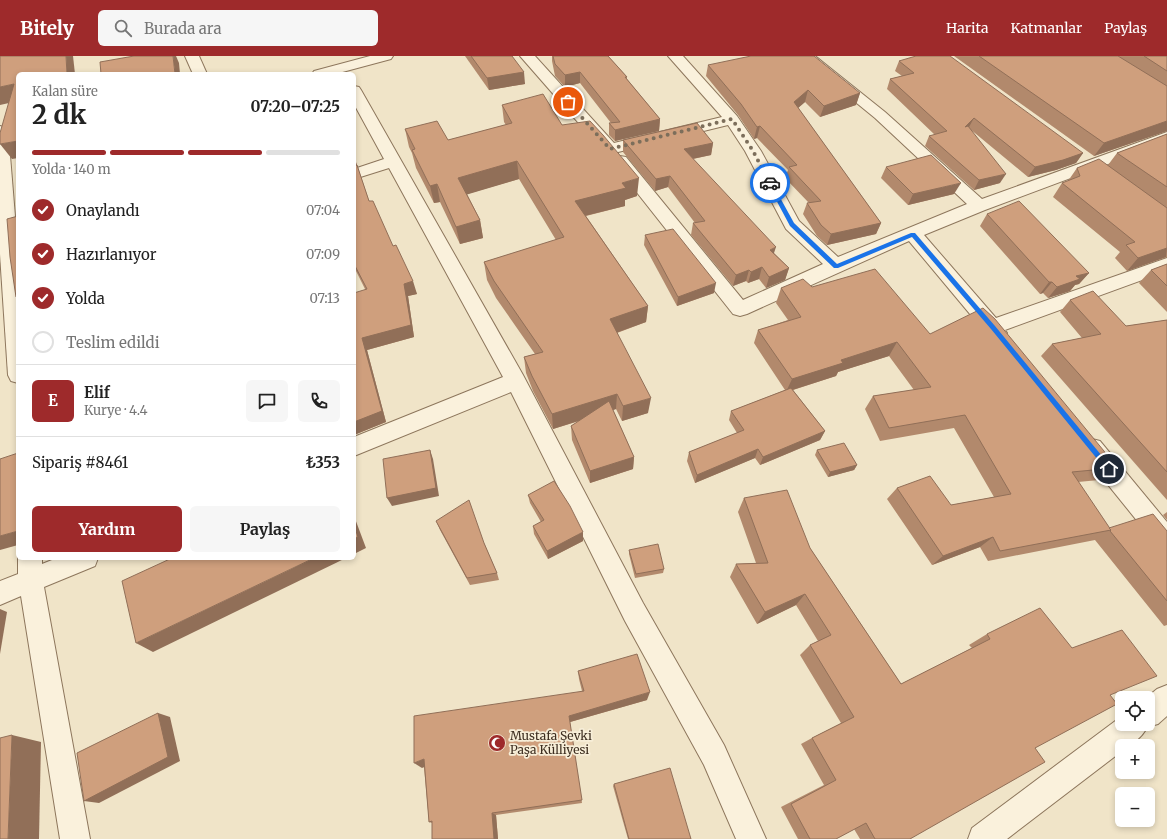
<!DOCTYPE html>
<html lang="tr">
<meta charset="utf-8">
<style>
body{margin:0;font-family:Merriweather,serif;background:#f6f6f6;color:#222;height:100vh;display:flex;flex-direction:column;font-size:15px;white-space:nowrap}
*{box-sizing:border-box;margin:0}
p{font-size:13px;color:#767676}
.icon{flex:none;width:22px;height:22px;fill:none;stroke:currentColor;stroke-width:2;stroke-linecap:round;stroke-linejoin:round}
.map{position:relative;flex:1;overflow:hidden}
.side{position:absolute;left:16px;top:16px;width:340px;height:488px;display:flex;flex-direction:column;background:#fff;border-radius:6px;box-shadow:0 2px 6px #0003}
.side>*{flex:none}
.fabs{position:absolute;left:1115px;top:635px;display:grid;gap:8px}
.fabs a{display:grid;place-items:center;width:40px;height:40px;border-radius:6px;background:#fff;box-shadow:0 2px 6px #0003;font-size:20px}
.pin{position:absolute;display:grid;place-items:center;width:34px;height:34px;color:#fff;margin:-17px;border:2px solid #fff;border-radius:50%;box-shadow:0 1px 4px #0007}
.courier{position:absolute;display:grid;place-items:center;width:40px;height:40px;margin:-20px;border:3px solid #1a73e8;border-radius:50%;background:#fff;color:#222;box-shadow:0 1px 5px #0007}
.headline em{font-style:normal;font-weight:700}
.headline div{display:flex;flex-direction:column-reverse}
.headline{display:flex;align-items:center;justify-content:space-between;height:68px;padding:0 16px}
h1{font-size:26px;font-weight:700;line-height:30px}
.bar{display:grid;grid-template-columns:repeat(4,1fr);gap:6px 4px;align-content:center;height:48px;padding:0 16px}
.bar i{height:5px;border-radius:3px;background:#e0e0e0}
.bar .selected{background:#9e2a2b}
.bar p{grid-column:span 4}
.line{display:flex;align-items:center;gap:10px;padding:0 16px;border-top:1px solid #e0e0e0}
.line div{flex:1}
.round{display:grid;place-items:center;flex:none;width:42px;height:42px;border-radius:6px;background:#f6f6f6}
ol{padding:0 16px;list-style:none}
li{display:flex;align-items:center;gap:12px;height:44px}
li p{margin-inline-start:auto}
li .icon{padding:4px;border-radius:50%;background:#9e2a2b;color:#fff;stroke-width:4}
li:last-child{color:#767676}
li i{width:22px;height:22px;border:2px solid #e0e0e0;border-radius:50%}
.primary-button{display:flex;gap:8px;margin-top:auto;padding:8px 16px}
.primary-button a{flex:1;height:46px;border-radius:6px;background:#9e2a2b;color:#fff;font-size:16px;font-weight:700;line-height:46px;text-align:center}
.primary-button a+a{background:#f6f6f6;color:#222}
header{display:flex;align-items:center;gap:24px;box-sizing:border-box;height:56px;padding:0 20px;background:#9e2a2b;color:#fff}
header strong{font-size:19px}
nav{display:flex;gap:22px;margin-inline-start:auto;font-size:14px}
.search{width:280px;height:36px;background:#f6f6f6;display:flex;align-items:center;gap:10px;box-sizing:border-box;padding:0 14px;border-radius:6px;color:#767676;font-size:15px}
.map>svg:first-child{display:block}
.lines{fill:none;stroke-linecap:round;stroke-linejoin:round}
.minor-casing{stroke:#8d765c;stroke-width:2}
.minor{fill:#faf1dc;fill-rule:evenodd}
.wall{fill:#b2896c}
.shaded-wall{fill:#916f58}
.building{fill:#cf9f7d;stroke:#916f58}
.route{fill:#1a73e8}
.done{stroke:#7c6e5b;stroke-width:4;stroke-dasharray:0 7.2}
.labels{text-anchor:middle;stroke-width:3.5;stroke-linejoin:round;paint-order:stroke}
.near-poi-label{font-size:12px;fill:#3d2e20;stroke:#f7eed8;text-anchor:start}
</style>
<header>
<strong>Bitely</strong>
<div class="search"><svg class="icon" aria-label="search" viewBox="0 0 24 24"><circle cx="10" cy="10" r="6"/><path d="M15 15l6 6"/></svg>Burada ara</div>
<nav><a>Harita</a><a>Katmanlar</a><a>Paylaş</a></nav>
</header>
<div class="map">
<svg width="1167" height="783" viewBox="0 0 1167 783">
<rect width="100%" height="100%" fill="#f0e4c8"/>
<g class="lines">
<g class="minor-casing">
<g id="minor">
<polygon points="185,0 199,0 207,18 193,18"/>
<polygon points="370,0 393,0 391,3 335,18 312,18 314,15"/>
<polygon points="520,0 535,0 614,87 722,61 668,0 683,0 737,60 761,95 799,165 838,201 967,148 875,62 799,0 815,0 885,56 982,143 1167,76 1167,86 985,154 924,179 996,262 1167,202 1167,215 1005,274 1007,277 1004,282 997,284 990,282 909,185 747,258 740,260 733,258 612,105 614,101 620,100 626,101 743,244 823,208 786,173 745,95 728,69 610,98 604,96"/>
<polygon points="354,30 359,31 361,34 523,319 643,547 724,689 766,783 736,783 704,709 625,565 511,336 354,400 354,381 503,321 389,112 354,123 354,113 384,103 354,48"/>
<polygon points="0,70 6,72 8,75 18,197 18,327 11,325 8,319 0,198"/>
<polygon points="1092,383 1100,385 1167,466 1167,495 1159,492 1084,399 1081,392 1084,385"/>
<polygon points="18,502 42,502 42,508 57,502 98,502 95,510 44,531 90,783 60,783 21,540 0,549 0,525 18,518"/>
<path d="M1167 629V660L1158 668 1147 671C1143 680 1132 690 1122 690V695L1007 783H968L972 772 1122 660V668H1148V642H1146L1157 633Z"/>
</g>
</g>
<use href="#minor" class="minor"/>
</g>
<g class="wall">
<polygon points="465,0 512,0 525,28 489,34"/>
<polygon points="552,0 608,0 627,21 627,23 660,63 659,75 615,85 609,79 609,67 611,67 580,27 565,31 555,20 552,5"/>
<polygon points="954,0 1167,0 1167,75 1094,100"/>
<polygon points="899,5 1083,97 1076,107 1056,114 1028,121 970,73 1000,127 974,134 925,90 929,80 935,79 887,33 890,23 902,20 895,15"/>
<polygon points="708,9 860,37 856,49 820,61 805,46 798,52 881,167 876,178 827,189 817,180 803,158 807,147 809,147 785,122 788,114 757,82 754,83 738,59 706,20"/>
<polygon points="502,49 562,69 637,140 625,144 625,150 586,160 648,250 646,266 617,277 648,357 622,365 616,353 613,354 634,401 633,413 590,427 572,384 571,370 579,365 553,373 533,335 526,317 524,301 535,298 496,242 487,224 484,206 556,184 519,123 467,138 480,164 483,182 460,188 440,146 434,147 416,112 412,97 409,91 405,73 448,84 506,69 504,66"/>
<polygon points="1167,78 1167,201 1127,215 1115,202 1120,196 1053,141 1062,127 1068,125 1077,112 1108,109 1117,97"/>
<polygon points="623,84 713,87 711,99 693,103 774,197 789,212 785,224 766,232 759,223 748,227 746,225 733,230 691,179 693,167 695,167 668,131 655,135 623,96"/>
<polygon points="354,100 369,145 417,238 408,240 414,281 367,294 386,366 354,379 365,233 354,211"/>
<polygon points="886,111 954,138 908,149 881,122"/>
<polygon points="987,158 1089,217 1079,228 1075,229 1070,235 1048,242 1043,237 1040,238 980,170"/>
<polygon points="645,179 714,237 677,250 644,189"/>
<polygon points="1167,208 1167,256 1139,227 1151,214"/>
<polygon points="812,231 930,278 1114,412 1099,424 1078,426 1109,472 1167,475 1167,569 1164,570 1095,484 988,505 980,491 932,509 887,443 897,432 951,449 994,441 954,372 880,385 865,353 873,340 914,334 889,300 838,316 836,320 793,334 825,375 820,384 760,409 755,402 695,427 687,405 689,396 737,377 729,364 731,355 785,334 754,287 758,274 788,264 776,247 781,232"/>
<polygon points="1070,244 1126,270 1167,264 1167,444 1041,300 1052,288 1082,282 1060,256"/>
<polygon points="817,394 857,409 854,414 828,421 815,399"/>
<polygon points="528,439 583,485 548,503 534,478 533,470 541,466 530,447"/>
<polygon points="744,442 810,492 901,628 972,592 969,589 987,578 1110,639 1035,692 910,783 860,783 854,773 836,783 798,783 781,751 824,729 801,688 812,682 841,667 800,599 810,589 818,585 796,549 757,568 730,521 736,508 756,507 738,456"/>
<polygon points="1167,456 1167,464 1163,459"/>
<polygon points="436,465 484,487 497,517 499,524 470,529 440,474"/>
<polygon points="629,494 664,513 663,517 635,522 629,498"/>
<polygon points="578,615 647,644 570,666 582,747 496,759 498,783 432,783 432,767 429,766 424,711 422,712 582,635 579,623"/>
<polygon points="614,728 691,783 628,783 613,730"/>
</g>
<g class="shaded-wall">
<polygon points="66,0 73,0 75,18 67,18"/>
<polygon points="173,0 176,0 179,7 180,18 175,18"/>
<polygon points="524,16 525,28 489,34 487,22"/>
<polygon points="580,16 580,27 565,31 565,19"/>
<polygon points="14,28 18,45 0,49 0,31"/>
<polygon points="808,34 805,46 791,58 794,46"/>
<polygon points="860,37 856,49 820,61 824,50"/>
<polygon points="974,62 969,71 965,71"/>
<polygon points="660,63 659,75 615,85 615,74"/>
<polygon points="1167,65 1167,75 1094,100 1104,87"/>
<polygon points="760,70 757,82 754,83 757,71"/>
<polygon points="18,85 18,102 12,103 0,88"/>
<polygon points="713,87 711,99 682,105 684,93"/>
<polygon points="1083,97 1076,107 1056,114 1028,121 1035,111"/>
<polygon points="354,100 357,110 354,112"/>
<polygon points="517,105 519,123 462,140 458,122"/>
<polygon points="1006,118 1000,127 974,134 979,124"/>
<polygon points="670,120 668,131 655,135 656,123"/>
<polygon points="639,122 637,140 625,144 625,150 576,162 575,145 622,127"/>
<polygon points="961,127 954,138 908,149 913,138"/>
<polygon points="437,128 440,146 434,147 430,130"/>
<polygon points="480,164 483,182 460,188 456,171"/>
<polygon points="881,167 876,178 827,189 831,178"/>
<polygon points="776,191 772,203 770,194"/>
<polygon points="1167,192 1166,201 1127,215 1138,202"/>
<polygon points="762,211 759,223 748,227 751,216"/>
<polygon points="789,212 785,224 766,232 769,221"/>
<polygon points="749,214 746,225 733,230 736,219"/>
<polygon points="1089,217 1079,228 1075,229 1070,235 1048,242 1057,231 1076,220"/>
<polygon points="413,225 417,238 408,240 414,281 367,294 386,366 354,379 354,366 362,282 404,228"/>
<polygon points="1049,226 1052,226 1043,237 1040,238"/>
<polygon points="716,227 714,237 677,250 678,241"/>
<polygon points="648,250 646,266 610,279 610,263"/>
<polygon points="897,286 889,300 838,316 836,320 786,336 792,323 841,304"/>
<polygon points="617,338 616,353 553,373 552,358"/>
<polygon points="651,342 648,357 622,365 623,350"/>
<polygon points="825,375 820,384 760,409 763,401"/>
<polygon points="758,393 755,402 695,427 697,419"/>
<polygon points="430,394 433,403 439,440 392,450 387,442"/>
<polygon points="634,401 633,413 590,427 590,415"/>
<polygon points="857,409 854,414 828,421 830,416"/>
<polygon points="354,460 366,492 354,498"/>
<polygon points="18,475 18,489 0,494 0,480"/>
<polygon points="583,476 583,485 548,503 547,495"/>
<polygon points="993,481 980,491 932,509 943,500"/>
<polygon points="314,502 346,502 153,596 136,587"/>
<polygon points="805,538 796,549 757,568 765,556"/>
<polygon points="0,553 7,556 0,598"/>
<polygon points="650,636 647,644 570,666 569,660"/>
<polygon points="158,657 170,661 180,705 99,747 84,745"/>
<polygon points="12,679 41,686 39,783 8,783"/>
<polygon points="424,703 431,708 422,712 414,707"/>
<polygon points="492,757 496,759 498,783 494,783"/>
</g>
<g class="building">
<polygon points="0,0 66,0 67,18 18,18 18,85 0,88 0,77 14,28 0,31"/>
<polygon points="134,0 173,0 175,18 101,18 100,6"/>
<polygon points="471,0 512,0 524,16 487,22"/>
<polygon points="553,0 608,0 627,21 625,21 660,63 615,74 609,67 620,66 580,16 565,19 555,8"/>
<polygon points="751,0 814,0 860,37 824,50 808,34 794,46 881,167 831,178 821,169 807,147 821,145 789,111 797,109 760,70 757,71 741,48 708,9"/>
<polygon points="916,0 950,0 1083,97 1063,104 1035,111 974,62 965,71 968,70 1006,118 979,124 929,80 947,75 890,23 914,17 899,5"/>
<polygon points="979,0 1118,0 1167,30 1167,65 1104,87"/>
<polygon points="1144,0 1167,0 1167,15"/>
<polygon points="543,38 562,69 590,65 603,79 639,122 622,127 626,132 575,145 648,250 610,263 651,342 623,350 617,338 552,358 532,320 524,301 543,296 494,225 484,206 564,181 517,105 458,122 480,164 456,171 437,128 430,130 412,94 415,93 405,73 437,65 448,84 512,67 502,49"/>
<polygon points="697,67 713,87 684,93 776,191 770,194 789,212 769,221 762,211 751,216 749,214 736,219 693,167 705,165 670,120 656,123 623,84"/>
<polygon points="1167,78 1167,131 1117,97"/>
<polygon points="931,99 961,127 913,138 886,111"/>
<polygon points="1099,103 1167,152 1167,192 1138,202 1126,189 1135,186 1062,127 1080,120 1077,112"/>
<polygon points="357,109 369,145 373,145 393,190 396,189 413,225 404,228 411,269 362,282 382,355 354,366 354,237 367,233 354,208 354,110"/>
<polygon points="1019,145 1089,217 1076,220 1080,223 1057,231 1052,226 1049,226 987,158"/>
<polygon points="18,160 18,240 16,241 10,201 7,163"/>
<polygon points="673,173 716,227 678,241 645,179"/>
<polygon points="1167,208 1167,230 1151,214"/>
<polygon points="875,213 930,278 983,252 995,263 1104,395 1114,412 1072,416 1111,474 1000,495 993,481 943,500 897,432 930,420 951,449 1011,438 965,359 889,372 873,340 931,331 897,286 841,304 843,307 792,323 758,274 801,261 781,232 803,223 812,231"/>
<polygon points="1093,235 1126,270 1167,264 1167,416 1052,288 1101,278 1070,244"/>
<polygon points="791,332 825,375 763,401 758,393 697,419 689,396 744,374 731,355"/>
<polygon points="609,345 634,401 590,415 571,370"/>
<polygon points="844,387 857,409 830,416 817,394"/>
<polygon points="430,394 436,432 387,442 383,403"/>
<polygon points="18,397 18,475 0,480 0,403"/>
<polygon points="554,425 570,450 583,476 547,495 533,470 544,464 528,439"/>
<polygon points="787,434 810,492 901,628 990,583 987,578 1040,552 1072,592 1122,574 1157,620 1110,639 1117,648 1035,692 1045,706 910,783 875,783 866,767 836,783 810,783 791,748 836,724 812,682 854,661 810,589 831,579 805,538 765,556 736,508 768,507 744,442"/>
<polygon points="469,444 484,487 497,517 467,522 436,465"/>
<polygon points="1153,458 1167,475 1167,545 1110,475 1111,474 1109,472"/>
<polygon points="354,469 358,481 354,483"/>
<polygon points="658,488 664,513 636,518 629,494"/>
<polygon points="172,502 314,502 136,587 122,525"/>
<polygon points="637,598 650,636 569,660 582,744 492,757 494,783 432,783 432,765 429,766 424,703 414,707 414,660 584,635 578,615"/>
<polygon points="158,657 168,701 84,745 77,697"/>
<polygon points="12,679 8,783 0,783 0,682"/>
<polygon points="670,712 691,783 629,783 614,728"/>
</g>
<polygon class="route" points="770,126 772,127 794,167 837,208 911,177 915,177 995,270 1111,411 1111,415 1107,415 991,273 912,181 838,212 834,212 790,170 767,127"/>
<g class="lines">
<polyline class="done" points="568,46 610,93 732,63 753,95 770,127"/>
</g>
<defs>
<g id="mosque-disc" transform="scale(0.9)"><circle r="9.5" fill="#9e2a2b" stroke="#f7eed8"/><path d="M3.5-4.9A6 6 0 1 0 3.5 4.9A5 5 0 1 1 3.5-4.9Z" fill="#fff"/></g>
</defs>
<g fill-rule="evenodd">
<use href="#mosque-disc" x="497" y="687"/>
</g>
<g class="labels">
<g class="near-poi-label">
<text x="510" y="684">Mustafa Şevki<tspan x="510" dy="14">Paşa Külliyesi</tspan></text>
</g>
</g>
</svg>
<div class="fabs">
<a><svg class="icon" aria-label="locate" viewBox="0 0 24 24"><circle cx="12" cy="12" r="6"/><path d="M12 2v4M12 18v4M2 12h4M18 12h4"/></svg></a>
<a>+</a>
<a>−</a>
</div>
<div class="pin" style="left:568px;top:46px;background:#ea580c"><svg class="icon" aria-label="bag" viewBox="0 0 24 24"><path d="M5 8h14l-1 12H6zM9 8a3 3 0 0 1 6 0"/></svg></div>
<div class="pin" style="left:1109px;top:413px;background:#1f2937"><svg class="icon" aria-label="home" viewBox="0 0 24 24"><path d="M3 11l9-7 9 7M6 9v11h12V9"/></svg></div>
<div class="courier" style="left:770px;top:127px"><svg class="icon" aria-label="car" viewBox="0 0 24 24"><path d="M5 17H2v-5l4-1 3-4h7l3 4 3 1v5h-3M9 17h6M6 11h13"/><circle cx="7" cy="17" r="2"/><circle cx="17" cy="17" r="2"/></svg></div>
<section class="side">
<div class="headline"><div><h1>2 dk</h1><p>Kalan süre</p></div><em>07:20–07:25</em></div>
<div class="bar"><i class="selected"></i><i class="selected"></i><i class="selected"></i><i></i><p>Yolda · 140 m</p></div>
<ol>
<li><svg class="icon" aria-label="check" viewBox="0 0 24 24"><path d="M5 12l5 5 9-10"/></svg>Onaylandı<p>07:04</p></li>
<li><svg class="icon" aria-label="check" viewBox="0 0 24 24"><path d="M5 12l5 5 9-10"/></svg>Hazırlanıyor<p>07:09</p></li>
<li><svg class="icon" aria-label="check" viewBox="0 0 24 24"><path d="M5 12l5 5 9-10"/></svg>Yolda<p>07:13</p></li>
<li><i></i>Teslim edildi</li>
</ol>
<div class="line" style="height:72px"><b class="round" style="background:#9e2a2b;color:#fff">E</b><div><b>Elif</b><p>Kurye · 4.4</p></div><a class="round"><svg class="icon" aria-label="chat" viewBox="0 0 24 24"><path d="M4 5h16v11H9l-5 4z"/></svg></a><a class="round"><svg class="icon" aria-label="phone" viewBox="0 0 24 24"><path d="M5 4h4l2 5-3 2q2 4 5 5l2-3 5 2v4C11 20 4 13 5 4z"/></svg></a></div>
<div class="line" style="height:52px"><div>Sipariş #8461</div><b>₺353</b></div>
<div class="primary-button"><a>Yardım</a><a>Paylaş</a></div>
</section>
</div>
